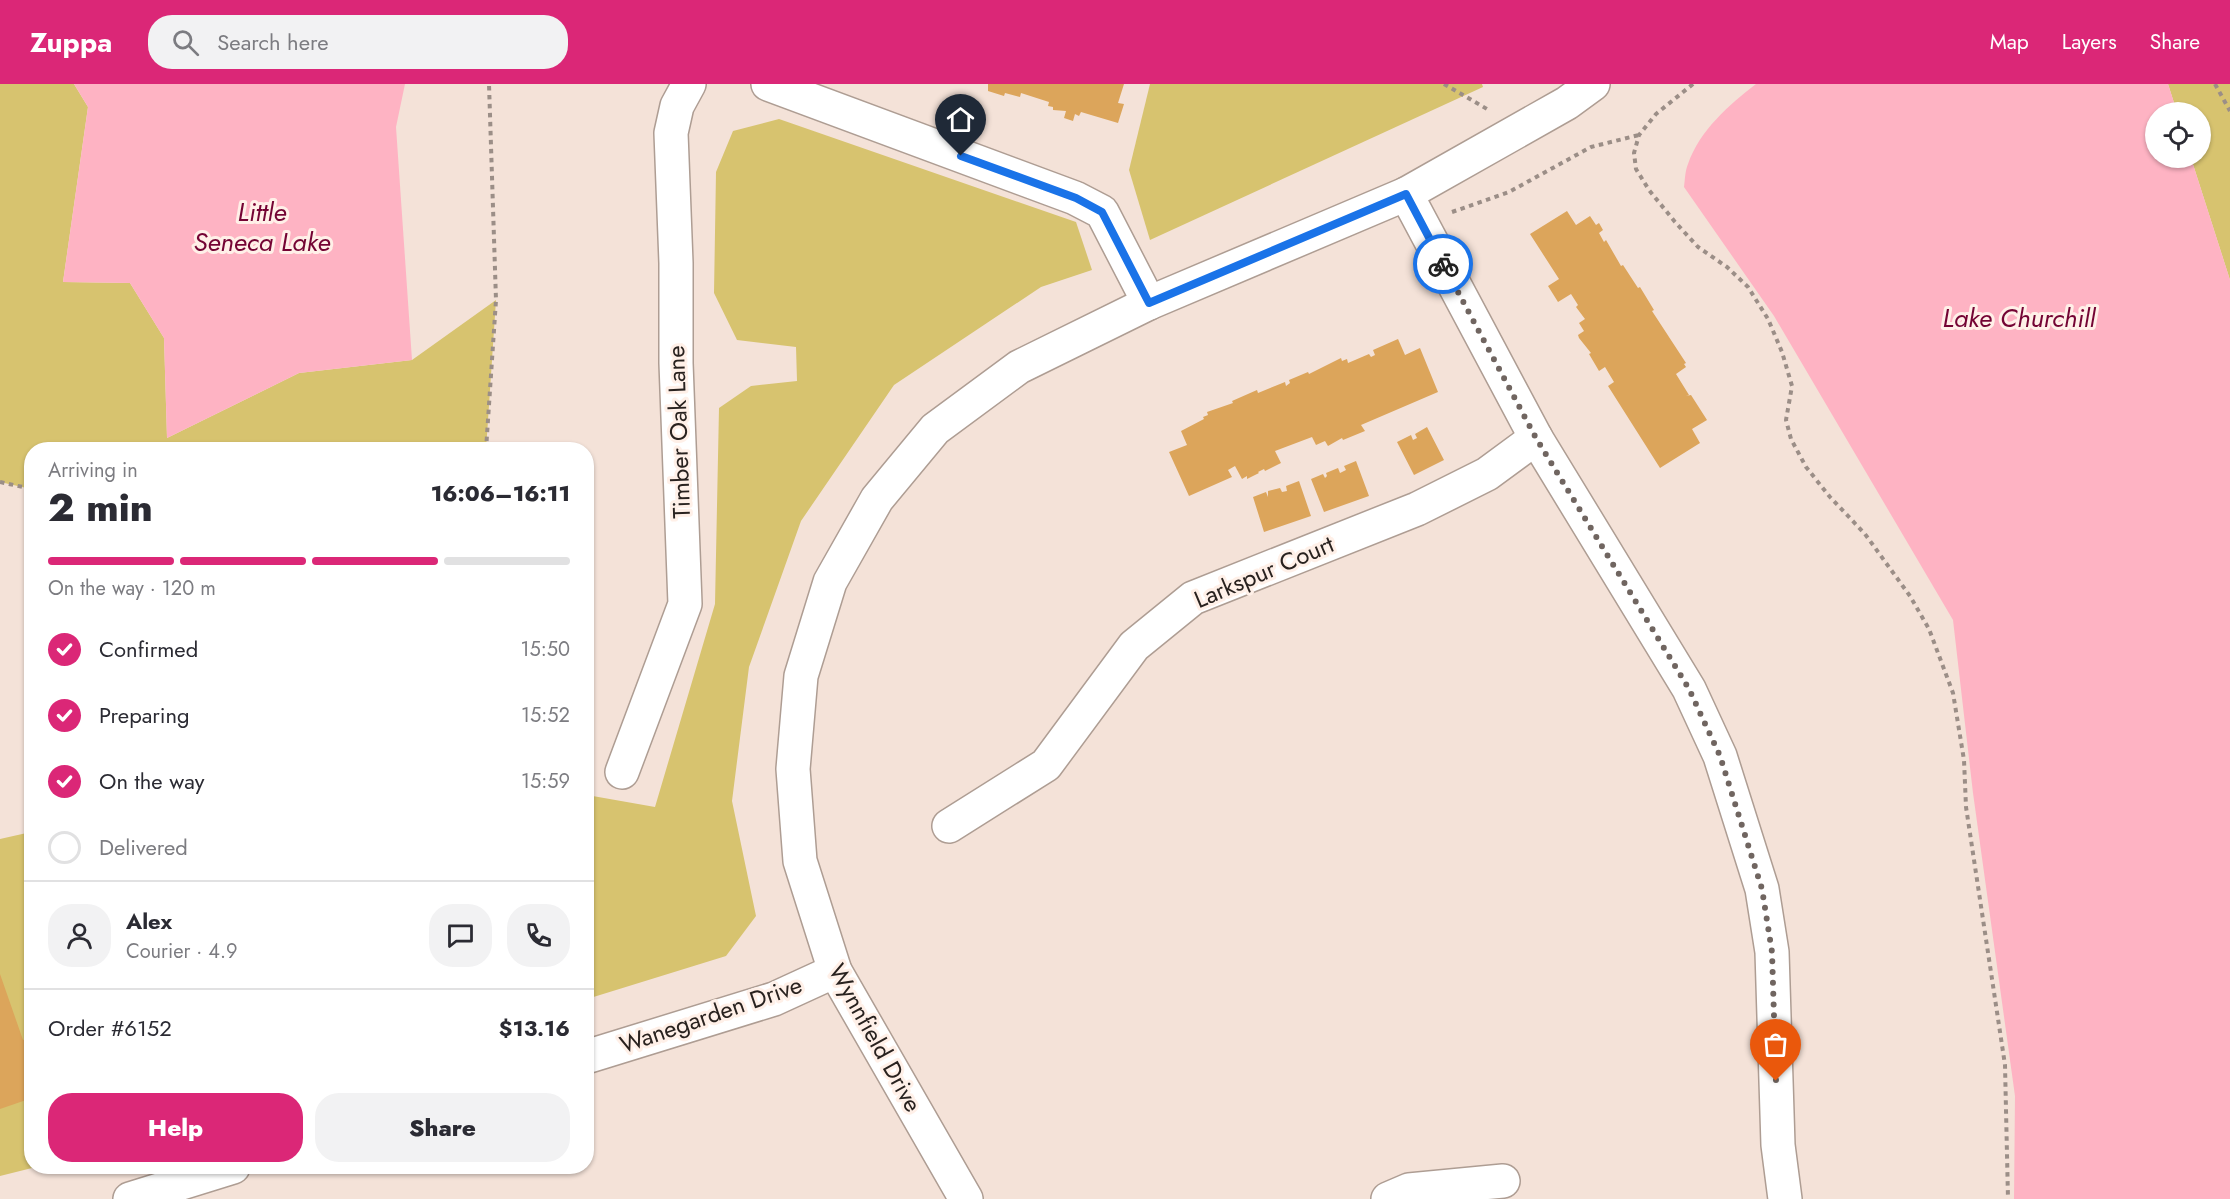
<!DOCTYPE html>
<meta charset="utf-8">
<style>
body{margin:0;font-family:Jost,sans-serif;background:#f2f2f3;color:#2b2b33;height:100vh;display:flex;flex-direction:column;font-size:22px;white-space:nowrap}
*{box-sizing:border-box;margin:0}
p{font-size:20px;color:#7c7c81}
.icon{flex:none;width:33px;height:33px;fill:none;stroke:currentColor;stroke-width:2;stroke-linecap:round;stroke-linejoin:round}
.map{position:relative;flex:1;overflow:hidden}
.sheet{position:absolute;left:24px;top:358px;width:570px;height:732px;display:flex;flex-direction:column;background:#fff;border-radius:24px;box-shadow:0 2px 4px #0004}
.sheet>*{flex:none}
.fabs{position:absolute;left:2145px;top:18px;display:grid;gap:12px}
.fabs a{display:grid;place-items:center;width:66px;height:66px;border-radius:50%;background:#fff;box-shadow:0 2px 4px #0004;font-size:30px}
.pin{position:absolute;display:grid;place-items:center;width:51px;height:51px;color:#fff;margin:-62px -26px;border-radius:50% 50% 50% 0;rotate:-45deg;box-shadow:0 0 6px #0007}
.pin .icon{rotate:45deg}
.courier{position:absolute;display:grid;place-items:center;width:60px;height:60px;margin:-30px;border:4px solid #1a73e8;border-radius:50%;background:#fff;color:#222;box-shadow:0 2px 8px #0007}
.head em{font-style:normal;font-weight:800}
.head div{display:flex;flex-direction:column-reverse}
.head{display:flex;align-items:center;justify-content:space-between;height:102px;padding:0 24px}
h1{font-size:39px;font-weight:800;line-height:45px}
.bar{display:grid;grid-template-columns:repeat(4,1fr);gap:9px 6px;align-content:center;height:72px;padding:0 24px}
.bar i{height:8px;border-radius:4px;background:#e1e1e2}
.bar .active{background:#db2777}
.bar p{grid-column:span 4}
.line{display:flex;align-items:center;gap:15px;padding:0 24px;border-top:2px solid #e1e1e2}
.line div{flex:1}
.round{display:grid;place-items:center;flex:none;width:63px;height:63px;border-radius:24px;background:#f2f2f3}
ol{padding:0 24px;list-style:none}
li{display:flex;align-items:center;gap:18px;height:66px}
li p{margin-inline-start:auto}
li .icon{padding:6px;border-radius:50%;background:#db2777;color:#fff;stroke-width:4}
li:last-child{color:#7c7c81}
li i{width:33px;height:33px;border:3px solid #e1e1e2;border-radius:50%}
.cta{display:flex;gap:12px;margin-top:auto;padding:12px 24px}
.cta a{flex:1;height:69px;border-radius:24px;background:#db2777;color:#fff;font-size:24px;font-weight:800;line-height:69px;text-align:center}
.cta a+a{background:#f2f2f3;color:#2b2b33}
header{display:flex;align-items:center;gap:36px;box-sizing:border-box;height:84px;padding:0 30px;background:#db2777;color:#fff}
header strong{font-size:28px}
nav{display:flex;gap:33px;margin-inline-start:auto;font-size:21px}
.search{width:420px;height:54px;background:#f2f2f3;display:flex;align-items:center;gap:15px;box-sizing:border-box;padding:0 21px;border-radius:24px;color:#7c7c81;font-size:22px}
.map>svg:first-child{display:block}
.green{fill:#d7c36f}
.water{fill:#feb3c3}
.building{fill:#dca55b}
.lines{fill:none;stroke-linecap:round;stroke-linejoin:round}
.minor-casing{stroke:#ae9d93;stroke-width:36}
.path{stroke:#9b8e87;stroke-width:4;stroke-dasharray:4.5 4.5;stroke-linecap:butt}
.minor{stroke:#fff;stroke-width:33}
.done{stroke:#706560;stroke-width:6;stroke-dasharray:0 10.8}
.route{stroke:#1a73e8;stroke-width:8}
.labels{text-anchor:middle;stroke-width:6;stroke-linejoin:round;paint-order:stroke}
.street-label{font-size:24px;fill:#29221f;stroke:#fff0e8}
.water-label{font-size:26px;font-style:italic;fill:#740434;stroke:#fff0e8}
</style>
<header>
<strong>Zuppa</strong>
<div class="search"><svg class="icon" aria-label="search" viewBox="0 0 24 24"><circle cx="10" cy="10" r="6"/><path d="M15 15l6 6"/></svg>Search here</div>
<nav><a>Map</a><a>Layers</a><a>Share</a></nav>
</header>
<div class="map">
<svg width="2230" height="1115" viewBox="0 0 2230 1115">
<rect width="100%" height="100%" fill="#f4e2d8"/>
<g class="green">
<polygon points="0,0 74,0 88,23 63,198 130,199 164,254 167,354 299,289 412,276 496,216 486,366 32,366 31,405 0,398"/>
<polygon points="1150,0 1482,0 1483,3 1150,156 1129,86"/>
<polygon points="2168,0 2230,0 2230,196 2191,74 2200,74 2200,28 2177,28"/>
<polygon points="779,35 1076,138 1092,186 1041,203 894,301 801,437 749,583 732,717 756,832 726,872 587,915 587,711 655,723 715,520 719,324 751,302 797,297 796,263 737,256 714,209 716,88 733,47"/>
<polygon points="31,748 32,1083 36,1083 0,1092 0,755"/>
</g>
<g class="water">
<polygon points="74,0 405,0 396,43 412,276 299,289 167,354 164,254 130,199 63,198 88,23"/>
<path d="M1756 0H2168L2177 28H2156V74H2191L2230 196V1115H2014L2015 1012 1973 709 1953 536 1774 232 1684 103C1685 96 1685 87 1688 80 1700 46 1729 21 1756 0Z"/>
</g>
<g class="building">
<polygon points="988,0 1124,0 1118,19 1124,20 1118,39 1081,28 1079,32 1075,30 1073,37 1064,34 1066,27 1053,26 1053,23 1048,22 1049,18 1021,9 1020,13 1005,9 1004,12 988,7"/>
<polygon points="1567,127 1576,141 1590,132 1596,141 1599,139 1603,146 1599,149 1604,158 1606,156 1621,182 1623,181 1638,204 1640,203 1654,226 1652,227 1686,279 1684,280 1686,283 1676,290 1689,311 1686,312 1691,311 1707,336 1692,345 1700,359 1660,384 1608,302 1614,298 1605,283 1599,287 1589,270 1591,269 1579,254 1578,251 1584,247 1579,239 1585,235 1576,223 1578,221 1571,210 1558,218 1548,202 1559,195 1530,150"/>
<polygon points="1398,255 1405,271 1420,264 1438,308 1361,341 1365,347 1343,356 1342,354 1328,362 1325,357 1316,361 1312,353 1275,367 1281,379 1265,387 1264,385 1258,388 1259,389 1247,395 1247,392 1242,395 1235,382 1228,386 1232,393 1189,412 1169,368 1187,361 1181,347 1204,335 1203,333 1208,331 1207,328 1233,319 1232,317 1257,306 1258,309 1285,298 1286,302 1290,299 1289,296 1308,288 1309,290 1341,274 1342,277 1347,275 1348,279 1369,270 1371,273 1375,271 1373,266"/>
<polygon points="1427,343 1444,376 1414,391 1397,358 1411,351 1413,356 1417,354 1415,350"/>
<polygon points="1356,377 1369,412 1324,428 1311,395 1323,390 1325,394 1327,392 1326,389 1338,384 1340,389 1346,386 1344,382"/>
<polygon points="1299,397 1311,432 1264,448 1253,413 1266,408 1268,413 1268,407 1280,404 1282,408 1287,407 1286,402"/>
<polygon points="0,890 23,956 32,953 32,1014 0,1025"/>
</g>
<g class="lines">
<g class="minor-casing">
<g id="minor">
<polyline points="768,0 1075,114 1102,128 1149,219"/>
<polyline points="1406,110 1536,354 1689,605 1720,672 1762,805 1772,868 1778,1061 1785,1115"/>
<polyline points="622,688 685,520 676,279 676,179 671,49 677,22 689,0"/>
<polyline points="949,742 1046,681 1134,562 1193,514 1417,425 1487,390 1536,354"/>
<polyline points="586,973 774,915 835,887"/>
<polyline points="130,1115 233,1083"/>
<polyline points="966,1115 835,887 800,777 793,685 801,592 830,498 877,415 935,345 1019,283 1149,219 1406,110 1567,19 1593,0"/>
<polyline points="1388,1115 1409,1106 1503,1097"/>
</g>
</g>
<g class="path">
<polyline points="1444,0 1487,25"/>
<polyline points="1693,0 1656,30 1639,51 1634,69 1636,85 1649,106 1675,138 1698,163 1727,183 1748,203 1768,235 1782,268 1792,302 1786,336 1791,355 1806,383 1830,413 1865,450 1910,512 1929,545 1953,609 1964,676 1966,723 2005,981 2008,1115"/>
<polyline points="2215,0 2230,27"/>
<polyline points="1452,128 1509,108 1591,63 1639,51"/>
<polyline points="486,366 496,216 489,0"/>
<polyline points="0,398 32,405"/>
</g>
<use href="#minor" class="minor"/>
</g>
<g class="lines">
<polyline class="done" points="1443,180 1536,354 1689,605 1720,672 1762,805 1772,868 1776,997"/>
<polyline class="route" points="961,72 1076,114 1102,128 1149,219 1406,110 1443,180"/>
</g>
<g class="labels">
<g class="street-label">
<text transform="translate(679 348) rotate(-92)" y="8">Timber Oak Lane</text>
<text transform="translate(1264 488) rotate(-23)" y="8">Larkspur Court</text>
<text transform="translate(711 931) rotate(-19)" y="8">Wanegarden Drive</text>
<text transform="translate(875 954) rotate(61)" y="8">Wynnfield Drive</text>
</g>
<g class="water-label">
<text x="262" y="137">Little<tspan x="262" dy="30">Seneca Lake</tspan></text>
<text x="2019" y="243">Lake Churchill</text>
</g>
</g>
</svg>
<div class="fabs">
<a><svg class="icon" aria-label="locate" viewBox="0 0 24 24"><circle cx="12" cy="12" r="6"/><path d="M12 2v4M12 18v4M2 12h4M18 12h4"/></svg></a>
</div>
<div class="pin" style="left:1776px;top:997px;background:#ea580c"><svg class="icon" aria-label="bag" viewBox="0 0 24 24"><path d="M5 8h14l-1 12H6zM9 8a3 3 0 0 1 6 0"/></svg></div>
<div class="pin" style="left:961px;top:72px;background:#1f2937"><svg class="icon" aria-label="home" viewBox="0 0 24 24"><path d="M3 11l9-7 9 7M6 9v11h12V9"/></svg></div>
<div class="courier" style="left:1443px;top:180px"><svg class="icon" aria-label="bike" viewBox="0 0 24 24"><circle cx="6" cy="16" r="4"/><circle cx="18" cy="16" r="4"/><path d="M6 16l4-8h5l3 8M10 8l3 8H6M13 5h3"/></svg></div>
<section class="sheet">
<div class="head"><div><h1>2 min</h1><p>Arriving in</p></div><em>16:06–16:11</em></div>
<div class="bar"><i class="active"></i><i class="active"></i><i class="active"></i><i></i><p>On the way · 120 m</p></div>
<ol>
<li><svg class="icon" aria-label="check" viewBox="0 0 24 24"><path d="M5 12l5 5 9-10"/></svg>Confirmed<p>15:50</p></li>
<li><svg class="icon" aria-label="check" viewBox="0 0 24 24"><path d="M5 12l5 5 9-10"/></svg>Preparing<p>15:52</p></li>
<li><svg class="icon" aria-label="check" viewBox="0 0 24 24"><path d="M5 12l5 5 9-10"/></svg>On the way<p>15:59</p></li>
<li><i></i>Delivered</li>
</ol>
<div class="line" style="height:108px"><a class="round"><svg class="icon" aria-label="person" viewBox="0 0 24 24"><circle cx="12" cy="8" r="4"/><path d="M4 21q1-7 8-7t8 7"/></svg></a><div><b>Alex</b><p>Courier · 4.9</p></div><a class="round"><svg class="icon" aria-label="chat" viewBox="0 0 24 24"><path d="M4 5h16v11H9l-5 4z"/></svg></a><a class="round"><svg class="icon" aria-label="phone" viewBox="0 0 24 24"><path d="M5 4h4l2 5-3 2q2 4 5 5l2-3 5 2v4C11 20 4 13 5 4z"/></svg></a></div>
<div class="line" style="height:78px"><div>Order #6152</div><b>$13.16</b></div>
<div class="cta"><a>Help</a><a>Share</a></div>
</section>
</div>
